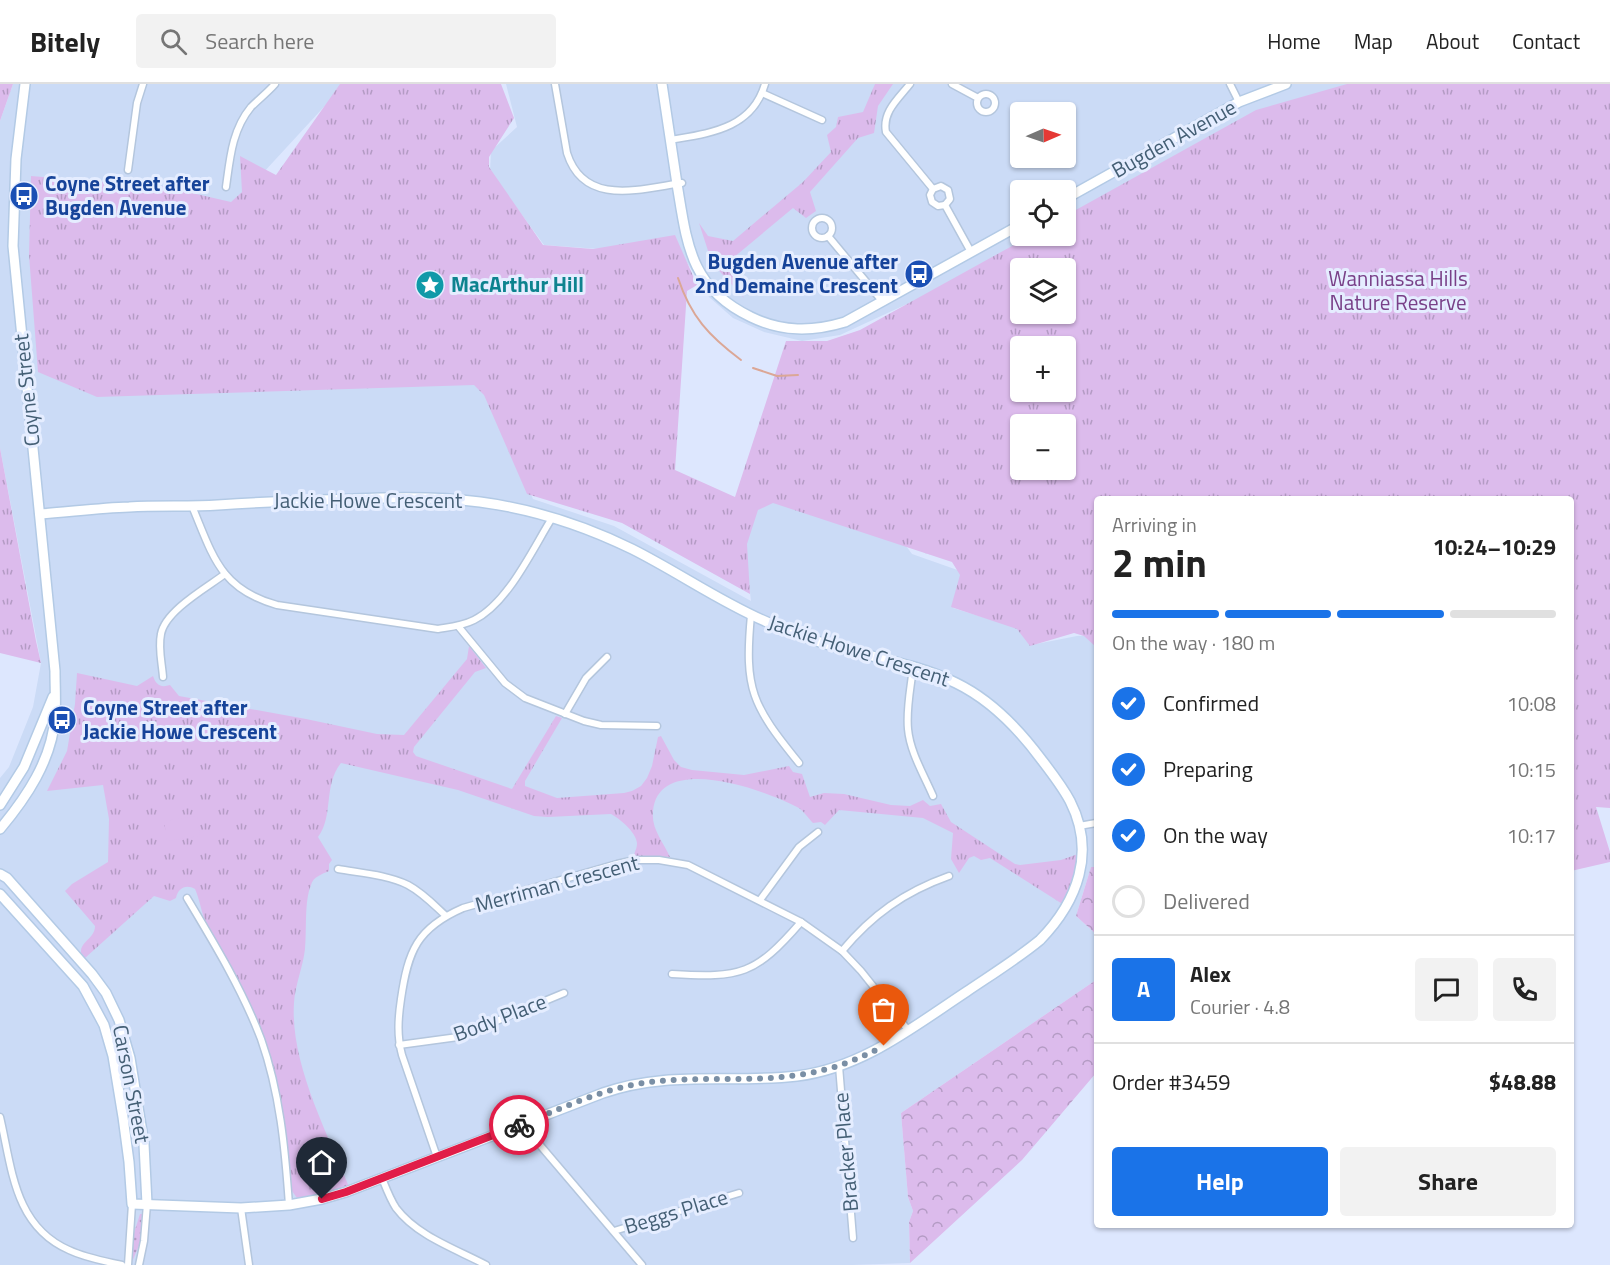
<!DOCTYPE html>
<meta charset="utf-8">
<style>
body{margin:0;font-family:"Titillium Web",sans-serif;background:#f2f2f2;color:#222;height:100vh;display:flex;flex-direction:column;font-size:22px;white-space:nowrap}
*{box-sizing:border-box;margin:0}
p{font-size:20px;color:#767676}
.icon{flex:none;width:33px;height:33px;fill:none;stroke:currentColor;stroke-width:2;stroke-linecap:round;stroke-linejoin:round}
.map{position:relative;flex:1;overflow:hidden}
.drawer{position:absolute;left:1094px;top:412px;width:480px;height:732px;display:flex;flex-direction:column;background:#fff;border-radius:6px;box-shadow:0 2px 4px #0004}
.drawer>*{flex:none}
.needle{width:39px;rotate:88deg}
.buttons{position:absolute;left:1010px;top:18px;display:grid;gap:12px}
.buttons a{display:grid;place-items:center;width:66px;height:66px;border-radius:6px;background:#fff;box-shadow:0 2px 4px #0004;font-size:30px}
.pin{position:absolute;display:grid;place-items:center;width:51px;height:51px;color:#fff;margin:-62px -26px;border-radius:50% 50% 50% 0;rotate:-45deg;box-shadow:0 0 6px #0007}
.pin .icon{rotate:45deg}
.courier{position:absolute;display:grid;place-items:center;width:60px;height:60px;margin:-30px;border:4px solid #e11d48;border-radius:50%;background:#fff;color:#222;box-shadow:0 2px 8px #0007}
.summary em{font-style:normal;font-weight:700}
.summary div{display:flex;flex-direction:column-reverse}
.summary{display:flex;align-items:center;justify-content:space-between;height:102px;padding:0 18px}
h1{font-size:39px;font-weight:700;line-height:45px}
.bar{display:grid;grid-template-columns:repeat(4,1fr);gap:9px 6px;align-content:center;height:72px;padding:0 18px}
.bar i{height:8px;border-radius:4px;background:#e0e0e0}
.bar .selected{background:#1a73e8}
.bar p{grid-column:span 4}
.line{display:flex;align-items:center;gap:15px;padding:0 18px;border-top:2px solid #e0e0e0}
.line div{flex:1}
.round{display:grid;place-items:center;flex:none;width:63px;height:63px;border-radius:6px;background:#f2f2f2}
ol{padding:0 18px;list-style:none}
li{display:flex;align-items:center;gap:18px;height:66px}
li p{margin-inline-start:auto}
li .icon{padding:6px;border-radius:50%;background:#1a73e8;color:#fff;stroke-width:4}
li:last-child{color:#767676}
li i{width:33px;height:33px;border:3px solid #e0e0e0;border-radius:50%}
.button{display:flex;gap:12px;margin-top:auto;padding:12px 18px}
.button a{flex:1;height:69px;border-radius:6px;background:#1a73e8;color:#fff;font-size:24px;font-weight:700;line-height:69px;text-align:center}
.button a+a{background:#f2f2f2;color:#222}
header{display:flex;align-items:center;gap:36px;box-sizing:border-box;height:84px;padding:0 30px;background:#fff;border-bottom:2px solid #e0e0e0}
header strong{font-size:28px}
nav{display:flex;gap:33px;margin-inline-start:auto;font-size:21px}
.search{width:420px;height:54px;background:#f2f2f2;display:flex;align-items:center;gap:15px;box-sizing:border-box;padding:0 21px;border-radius:6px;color:#767676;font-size:22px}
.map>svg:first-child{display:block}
.residential{fill:#cbdbf6;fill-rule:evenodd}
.grass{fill:url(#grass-dots)}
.forest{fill:url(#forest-crowns)}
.park{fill:url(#park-tufts);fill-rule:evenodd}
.pitch{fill:#dcbbec}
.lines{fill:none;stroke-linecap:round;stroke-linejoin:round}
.stream{stroke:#dba796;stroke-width:2}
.street-casing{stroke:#b4c6dd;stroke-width:9}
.secondary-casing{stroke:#b3cae5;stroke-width:12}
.street{stroke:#fff;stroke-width:6}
.secondary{stroke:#fff;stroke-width:9}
.done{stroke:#7a8fa5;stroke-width:6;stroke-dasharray:0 10.8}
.route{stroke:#e11d48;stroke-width:8}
.labels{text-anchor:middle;stroke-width:6;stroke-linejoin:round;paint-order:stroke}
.street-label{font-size:21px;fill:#445f75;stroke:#e5edff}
.transit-label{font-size:21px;font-weight:bold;fill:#164399;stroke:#e5edff;text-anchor:start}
.park-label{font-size:21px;fill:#794088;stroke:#e5edff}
.culture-label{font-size:21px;font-weight:bold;fill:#0d838f;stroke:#e5edff;text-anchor:start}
</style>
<header>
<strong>Bitely</strong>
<div class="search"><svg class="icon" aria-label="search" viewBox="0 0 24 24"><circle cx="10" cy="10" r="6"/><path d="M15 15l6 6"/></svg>Search here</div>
<nav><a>Home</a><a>Map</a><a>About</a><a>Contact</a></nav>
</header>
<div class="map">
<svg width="1610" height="1181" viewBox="0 0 1610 1181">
<defs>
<pattern id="grass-dots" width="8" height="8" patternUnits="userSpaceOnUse" patternTransform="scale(1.5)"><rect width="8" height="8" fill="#dcbbec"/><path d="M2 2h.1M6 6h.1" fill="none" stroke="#b49bc4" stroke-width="1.8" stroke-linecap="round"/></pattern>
<pattern id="forest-crowns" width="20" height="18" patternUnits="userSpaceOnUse" patternTransform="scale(1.5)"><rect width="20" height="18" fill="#dcbbec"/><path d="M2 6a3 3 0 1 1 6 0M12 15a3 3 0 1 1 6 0" fill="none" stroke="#b49bc4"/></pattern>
<pattern id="park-tufts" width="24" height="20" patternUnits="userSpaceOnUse" patternTransform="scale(1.5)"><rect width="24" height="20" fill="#dcbbec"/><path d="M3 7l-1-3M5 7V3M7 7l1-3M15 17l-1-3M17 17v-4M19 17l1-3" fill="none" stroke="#b49bc4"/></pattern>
</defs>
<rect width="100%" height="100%" fill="#dde7fe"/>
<g class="residential">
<polygon points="13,0 345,0 239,115 226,120 59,294 204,307 482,299 533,415 614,442 751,517 745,462 762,412 906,462 912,470 966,489 953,524 1021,545 1031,561 1077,552 1096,551 1096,783 1091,783 1076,832 1096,850 1096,896 901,1029 908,1113 913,1127 909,1138 910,1179 852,1181 0,1181 0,694 9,683 33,623 41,579 0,364 0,37"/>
<path d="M506 0H1365L1065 137V106H1020V152H1038L920 214 840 251 802 257 764 248 733 234 709 213 682 171 544 161 490 87 491 67 517 43ZM1020 28H1065V74H1020Z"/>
</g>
<polygon class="grass" points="140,1130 142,1130 140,1159 132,1178 134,1149"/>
<g class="forest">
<polygon points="1091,783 1096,783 1096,850 1076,832"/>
<polygon points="1096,896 1096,989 1022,1076 910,1179 909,1138 913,1127 908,1113 901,1029"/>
</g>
<g class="park">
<polygon points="0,0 13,0 0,37"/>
<path d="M340 0H501L514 34 489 73V83L543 161 593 165 675 151 697 201 687 207 675 386 735 413 786 257H827L860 246 1030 152H1065V132L1256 26 1347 0H1610V724L1596 723 1610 768V778L1571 787 1570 416H1096V563L1084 552 1074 549 1030 562 1017 545 951 523 960 491 952 478 773 419 758 426 747 460 750 510 622 439 527 410 484 311 474 301 97 313 38 288 29 171 31 92 103 98 114 93 125 101 140 97 231 118 242 108 240 72 276 91ZM1065 184V230H1020V184ZM1065 262V308H1020V262ZM1065 340V386H1020V340Z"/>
<polygon points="875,0 893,0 878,22 874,49 858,54 810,108 816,127 806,134 793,124 733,174 731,189 744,214 712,179 699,139 708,152 733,157 803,98 831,68 827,51 836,43 838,33 863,28"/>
<polygon points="0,364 36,557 41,579 0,569"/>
<path d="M469 562 486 584 475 588 414 663 413 668 416 672 512 705 556 632 562 634 525 697V702L557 714 624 709 632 707 641 702 647 694 652 682 658 653 661 652 674 676 681 683 692 686 744 691 789 682 793 688 802 690 810 713 824 709 844 710 891 721 910 722 923 716 930 722 941 720 951 738 1015 780 1020 781 1061 776 1078 770 1077 784 1064 821 990 774 981 776 974 772 969 774 959 789 951 775 953 749 923 734 839 726 825 741 821 738 813 739C808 734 803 726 797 723 767 707 659 667 653 727 651 745 663 757 670 773L634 772C635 766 637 765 637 759 636 748 620 735 611 730L548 733 534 732 458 706 341 679C323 701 334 732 318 753L332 776 329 780V787C322 790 313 793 311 801 304 818 307 846 305 865 303 883 295 901 294 919 290 979 327 1048 349 1103L306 1114H297L292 1107C287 1046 279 986 254 928 241 897 221 870 206 839 201 828 200 816 195 805 186 800 178 804 176 814L170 817 154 812 85 874 81 869C80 857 95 855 95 842L65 807 72 800 108 778 109 735 103 701 47 707 67 667 75 620 77 589 137 602 153 592C156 601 161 604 170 601L179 612 306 635 377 650 404 651 467 575Z"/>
</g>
<polygon class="pitch" points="197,732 200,752 167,757 164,737"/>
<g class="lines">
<g class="stream">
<path d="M678 194C691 233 709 252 741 276"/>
<polyline points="753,284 777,292 798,291"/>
</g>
<g class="street-casing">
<g id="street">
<path d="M555 0 567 69C584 123 640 105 682 99"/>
<path d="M910 0C898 15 882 28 886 48L933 105"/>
<polyline points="952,0 978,14"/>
<polyline points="1230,0 1239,18"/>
<polyline points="762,9 822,36"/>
<circle cx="986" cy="19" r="9"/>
<path d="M670 56C710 49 752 45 765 0"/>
<polyline points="128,86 137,19 143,0"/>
<path d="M226 103C230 74 232 46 251 23 259 15 268 8 275 0"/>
<polyline points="933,105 941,102 948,106 950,115 945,121"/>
<polyline points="933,105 930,111 932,118 938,122 945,121"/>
<polyline points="945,121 971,168"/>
<circle cx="822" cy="144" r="10"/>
<polyline points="828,152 883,218"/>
<path d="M192 422C213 472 220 505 277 521L438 545C450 543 462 542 474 536 508 519 532 466 552 434"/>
<path d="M751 531C744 606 752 621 799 679"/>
<polyline points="458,542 505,599 525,614 584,637 601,641 657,642"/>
<path d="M913 583C911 603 906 624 908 645 910 668 924 691 933 712"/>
<path d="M163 593C162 579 158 564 161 550 165 527 206 504 225 490"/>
<polyline points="565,630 586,594 607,573"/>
<polyline points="1079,742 1096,739"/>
<path d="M338 785C361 789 388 791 408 801 423 809 434 821 446 832"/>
<path d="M187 814C214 859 242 905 261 955 280 1009 285 1064 289 1121"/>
<polyline points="760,816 799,763 818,748"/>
<path d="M842 867C872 831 904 808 949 792"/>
<path d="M672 890C741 894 755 891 801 838"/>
<polyline points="399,961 458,953 564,909"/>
<polyline points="839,982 853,1154"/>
<path d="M0 1033C12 1084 14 1142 69 1166 86 1174 104 1177 122 1181"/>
<polyline points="522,1040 642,1181"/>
<path d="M437 1073 402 971C397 952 398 935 401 915 408 867 417 844 463 824L617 780 635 776H659L688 781 801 838 842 867 861 887 908 946"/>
<path d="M382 1094C386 1104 390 1115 396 1124 417 1152 456 1165 486 1181"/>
<polyline points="241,1124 249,1181"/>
<polyline points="614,1147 739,1109"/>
<polyline points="128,1181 132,1120"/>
<polyline points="139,1181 144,1157 147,1120"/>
</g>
</g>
<g class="secondary-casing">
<g id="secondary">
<path d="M662 0C667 33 672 67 677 100 687 160 690 204 751 233 782 248 812 248 845 238L1020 141"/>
<polyline points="1065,115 1239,18 1286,0"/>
<polyline points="0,721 24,683 53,613"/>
<path d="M0 745C26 714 52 676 55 633 56 618 55 602 55 587L13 162 16 75 25 0"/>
<polyline points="0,790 7,794 92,890 106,909 119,936 130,974 144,1060 147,1120"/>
<path d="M0 810 83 902 104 941 113 972 123 1033 129 1078 132 1120 241 1124 289 1121 322 1115 346 1108 603 1009C669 986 730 1000 797 992 862 984 913 943 966 908 991 891 1017 875 1040 856 1078 817 1096 768 1070 717 1062 702 1051 688 1041 675 1018 644 991 616 956 599 918 580 874 574 833 562 811 556 789 547 767 538 720 518 678 488 632 465 585 442 533 425 480 418 438 412 395 413 353 415 308 416 263 418 218 421 189 423 159 421 129 423 99 424 69 428 40 430"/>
</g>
</g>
<use href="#street" class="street"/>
<use href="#secondary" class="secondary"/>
</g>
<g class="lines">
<path class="done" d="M519 1041C559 1026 601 1005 644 999 695 991 747 999 798 991 829 987 857 976 884 962"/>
<polyline class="route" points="322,1115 346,1108 519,1041"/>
</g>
<defs>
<g id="bus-disc" transform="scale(1.5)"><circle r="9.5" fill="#1a4fb4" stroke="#e5edff"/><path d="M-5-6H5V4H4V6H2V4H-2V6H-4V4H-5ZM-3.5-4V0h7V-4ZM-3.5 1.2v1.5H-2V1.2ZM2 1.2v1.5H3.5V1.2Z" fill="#fff"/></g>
<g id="sight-disc" transform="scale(1.5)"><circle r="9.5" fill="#0f9aa8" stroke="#e5edff"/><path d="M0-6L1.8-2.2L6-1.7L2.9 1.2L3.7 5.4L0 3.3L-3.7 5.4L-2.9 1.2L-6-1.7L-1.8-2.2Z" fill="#fff"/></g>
</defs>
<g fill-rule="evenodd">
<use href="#bus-disc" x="24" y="112"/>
<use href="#bus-disc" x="919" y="190"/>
<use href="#sight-disc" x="430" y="201"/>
<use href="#bus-disc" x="62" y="636"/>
</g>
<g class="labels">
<g class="street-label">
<text transform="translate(1174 55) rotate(-29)" y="7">Bugden Avenue</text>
<text transform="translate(27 306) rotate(-96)" y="7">Coyne Street</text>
<text x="368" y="424">Jackie Howe Crescent</text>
<text transform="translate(859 567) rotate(18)" y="7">Jackie Howe Crescent</text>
<text transform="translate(557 800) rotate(-15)" y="7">Merriman Crescent</text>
<text transform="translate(500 934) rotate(-21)" y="7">Body Place</text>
<text transform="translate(131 1000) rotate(79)" y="7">Carson Street</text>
<text transform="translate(846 1068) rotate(-95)" y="7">Bracker Place</text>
<text transform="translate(676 1128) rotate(-17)" y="7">Beggs Place</text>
</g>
<g class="transit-label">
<text x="45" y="107">Coyne Street after<tspan x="45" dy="24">Bugden Avenue</tspan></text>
<text x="898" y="185" text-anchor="end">Bugden Avenue after<tspan x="898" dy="24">2nd Demaine Crescent</tspan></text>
<text x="83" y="631">Coyne Street after<tspan x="83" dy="24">Jackie Howe Crescent</tspan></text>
</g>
<g class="park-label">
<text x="1398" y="202">Wanniassa Hills<tspan x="1398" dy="24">Nature Reserve</tspan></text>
</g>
<g class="culture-label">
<text x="451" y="208">MacArthur Hill</text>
</g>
</g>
</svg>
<div class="buttons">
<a><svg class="needle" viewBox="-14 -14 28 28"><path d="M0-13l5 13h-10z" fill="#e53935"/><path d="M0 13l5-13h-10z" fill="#767676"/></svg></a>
<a><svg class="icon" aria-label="locate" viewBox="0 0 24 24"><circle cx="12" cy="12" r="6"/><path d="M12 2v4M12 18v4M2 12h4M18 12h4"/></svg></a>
<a><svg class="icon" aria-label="layers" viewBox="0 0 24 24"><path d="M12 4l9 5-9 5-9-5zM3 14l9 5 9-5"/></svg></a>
<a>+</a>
<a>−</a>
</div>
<div class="pin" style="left:884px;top:962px;background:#ea580c"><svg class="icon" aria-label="bag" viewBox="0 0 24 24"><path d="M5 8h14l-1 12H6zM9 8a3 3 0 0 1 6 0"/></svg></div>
<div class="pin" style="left:322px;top:1115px;background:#1f2937"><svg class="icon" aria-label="home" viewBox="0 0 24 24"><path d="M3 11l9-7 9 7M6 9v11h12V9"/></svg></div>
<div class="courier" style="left:519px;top:1041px"><svg class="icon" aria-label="bike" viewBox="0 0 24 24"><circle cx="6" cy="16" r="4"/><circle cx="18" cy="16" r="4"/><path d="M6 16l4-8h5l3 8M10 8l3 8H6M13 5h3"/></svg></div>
<section class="drawer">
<div class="summary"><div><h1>2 min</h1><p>Arriving in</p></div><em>10:24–10:29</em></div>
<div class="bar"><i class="selected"></i><i class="selected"></i><i class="selected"></i><i></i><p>On the way · 180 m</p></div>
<ol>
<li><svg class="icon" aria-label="check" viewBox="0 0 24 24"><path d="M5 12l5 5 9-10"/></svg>Confirmed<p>10:08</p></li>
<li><svg class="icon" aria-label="check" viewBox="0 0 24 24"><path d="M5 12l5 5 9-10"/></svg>Preparing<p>10:15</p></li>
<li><svg class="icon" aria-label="check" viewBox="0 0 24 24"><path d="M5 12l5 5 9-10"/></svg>On the way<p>10:17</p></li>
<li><i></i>Delivered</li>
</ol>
<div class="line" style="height:108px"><b class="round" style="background:#1a73e8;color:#fff">A</b><div><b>Alex</b><p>Courier · 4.8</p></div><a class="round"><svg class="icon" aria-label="chat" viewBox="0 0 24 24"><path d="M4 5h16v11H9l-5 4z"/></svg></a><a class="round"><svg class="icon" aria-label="phone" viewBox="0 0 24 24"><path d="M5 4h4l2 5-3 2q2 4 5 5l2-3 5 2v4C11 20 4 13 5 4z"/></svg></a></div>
<div class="line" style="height:78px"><div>Order #3459</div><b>$48.88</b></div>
<div class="button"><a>Help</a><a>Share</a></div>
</section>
</div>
